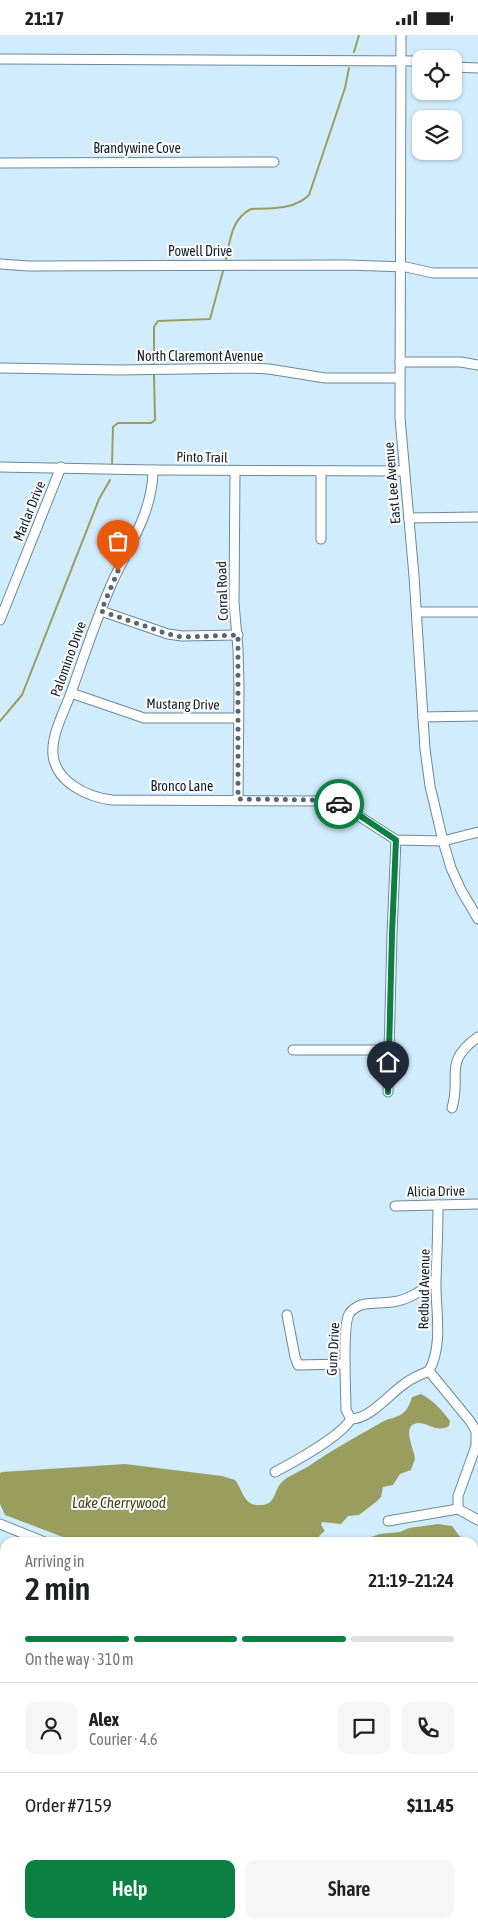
<!DOCTYPE html>
<meta charset="utf-8">
<style>
body{margin:0;font-family:"Asap Condensed",sans-serif;background:#f6f6f6;color:#202124;height:100vh;display:flex;flex-direction:column;font-size:19px;white-space:nowrap}
*{box-sizing:border-box;margin:0}
p{font-size:16px;color:#757577}
.icon{flex:none;width:28px;height:28px;fill:none;stroke:currentColor;stroke-width:2;stroke-linecap:round;stroke-linejoin:round}
.map{position:relative;flex:1;overflow:hidden}
.side{position:absolute;left:0px;top:1502px;width:479px;height:391px;display:flex;flex-direction:column;background:#fff;border-radius:15px 15px 0 0;box-shadow:0 1px 4px #0004}
.side>*{flex:none}
.controls{position:absolute;left:412px;top:15px;display:grid;gap:10px}
.controls a{display:grid;place-items:center;width:50px;height:50px;border-radius:10px;background:#fff;box-shadow:0 1px 4px #0004;font-size:25px}
.pin{position:absolute;display:grid;place-items:center;width:42px;height:42px;color:#fff;margin:-51px -21px;border-radius:50% 50% 50% 0;rotate:-45deg;box-shadow:0 0 5px #0007}
.pin .icon{rotate:45deg}
.courier{position:absolute;display:grid;place-items:center;width:50px;height:50px;margin:-25px;border:4px solid #0b8043;border-radius:50%;background:#fff;color:#222;box-shadow:0 1px 6px #0007}
.overview em{font-style:normal;font-weight:600}
.overview div{display:flex;flex-direction:column-reverse}
.overview{display:flex;align-items:center;justify-content:space-between;height:85px;padding:0 25px}
h1{font-size:32px;font-weight:600;line-height:38px}
.bar{display:grid;grid-template-columns:repeat(4,1fr);gap:8px 5px;align-content:center;height:60px;padding:0 25px}
.bar i{height:6px;border-radius:4px;background:#e0e0e0}
.bar .on{background:#0b8043}
.bar p{grid-column:span 4}
.line{display:flex;align-items:center;gap:12px;padding:0 25px;border-top:1px solid #e0e0e0}
.line div{flex:1}
.round{display:grid;place-items:center;flex:none;width:52px;height:52px;border-radius:10px;background:#f6f6f6}
.primary-button{display:flex;gap:10px;margin-top:auto;padding:10px 25px}
.primary-button a{flex:1;height:58px;border-radius:10px;background:#0b8043;color:#fff;font-size:20px;font-weight:600;line-height:58px;text-align:center}
.primary-button a+a{background:#f6f6f6;color:#202124}
.status{display:flex;justify-content:space-between;align-items:center;height:35px;padding:0 25px;background:#fff;direction:ltr}
.status svg{height:14px;fill:currentColor}
.map>svg:first-child{display:block}
.green{fill:#c0c48b}
.water{fill:#999e5e}
.lines{fill:none;stroke-linecap:round;stroke-linejoin:round}
.stream{stroke:#999e5e;stroke-width:2}
.minor-casing{stroke:#69899b;stroke-width:11}
.minor{stroke:#fff;stroke-width:9}
.done{stroke:#556771;stroke-width:5;stroke-dasharray:0 9}
.route{stroke:#0b8043;stroke-width:6}
.labels{text-anchor:middle;stroke-width:4;stroke-linejoin:round;paint-order:stroke}
.street-label{font-size:14px;fill:#121f26;stroke:#fff}
.water-label{font-size:15px;font-style:italic;fill:#424413;stroke:#fff}
</style>
<div class="status"><b>21:17</b><svg viewBox="0 0 49 12"><path d="M0 12V9h3v3zM5 12V6h3v6zM10 12V3h3v9zM15 12V0h3v12zM26 1h20v11H26zM47 4h2v5h-2z"/></svg></div>
<div class="map">
<svg width="478" height="1893" viewBox="0 0 478 1893">
<rect width="100%" height="100%" fill="#d1edfd"/>
<polygon class="green" points="474,1568 478,1570 478,1636 474,1636"/>
<g class="water">
<path d="M421 1359C433 1365 442 1375 450 1386L449 1391C437 1398 429 1388 418 1388 400 1390 415 1415 415 1424 414 1427 412 1432 411 1435L400 1439 393 1450 383 1452 381 1462 376 1467 359 1480 348 1481 341 1489 322 1487 321 1490 325 1496 319 1501 321 1507H76L5 1480 0 1469V1438L2 1437 125 1429 222 1441 235 1445C242 1453 243 1469 257 1470 278 1471 272 1456 283 1446 290 1440 301 1436 309 1431 332 1415 358 1401 382 1387 389 1383 397 1383 403 1378 408 1374 410 1368 412 1362Z"/>
<polygon points="438,1489 452,1491 461,1503 472,1507 356,1507 380,1499 400,1497 409,1493"/>
<polygon points="474,1509 478,1511 478,1570 474,1568"/>
</g>
<g class="lines">
<g class="stream">
<polyline points="354,17 359,0"/>
<path d="M226 224C230 205 232 183 251 174 271 173 294 175 309 160L345 53 349 33"/>
<polyline points="154,328 154,292 158,286 210,284 223,236"/>
<polyline points="112,430 113,392 118,388 151,388 155,385 154,340"/>
<polyline points="0,686 22,660 99,464 110,445"/>
</g>
<g class="minor-casing">
<g id="minor">
<polyline points="401,0 400,383 414,541 425,714 430,751 443,806 451,833 461,855 478,884"/>
<polyline points="0,24 421,26"/>
<polyline points="454,32 478,33"/>
<polyline points="0,128 274,127"/>
<polyline points="0,229 28,231 347,230 406,232 433,238 478,238"/>
<polyline points="400,327 461,327 478,330"/>
<polyline points="0,333 120,335 249,333 269,334 325,343 399,343"/>
<polyline points="0,432 153,435 404,436"/>
<path d="M153 435C153 477 128 512 112 548 96 584 84 621 71 658 64 677 51 700 53 720 56 747 87 762 112 765L327 766 345 772 396 805 443 806 478 797"/>
<polyline points="235,436 234,568 238,614 239,651 238,764"/>
<polyline points="409,483 478,482"/>
<polyline points="321,504 321,436"/>
<polyline points="101,576 168,599 182,601 238,600"/>
<polyline points="417,577 478,577"/>
<polyline points="0,585 61,432"/>
<polyline points="71,658 144,683 238,683"/>
<polyline points="423,682 478,681"/>
<polyline points="293,1015 389,1015"/>
<polyline points="388,1057 392,899 396,805"/>
<path d="M452 1073C462 1040 442 1028 478 1002"/>
<polyline points="395,1171 478,1169"/>
<polyline points="287,1280 295,1322 298,1330 345,1329"/>
<path d="M429 1336C422 1339 414 1342 407 1347 391 1357 371 1384 351 1384L346 1375C346 1357 342 1292 349 1279 352 1274 359 1270 365 1269 374 1268 383 1268 392 1267 409 1265 422 1255 436 1245"/>
<polyline points="429,1336 470,1386 476,1396 476,1411 458,1461 458,1474 478,1485"/>
<path d="M429 1336C444 1308 435 1274 436 1244 437 1219 438 1195 438 1170"/>
<path d="M275 1437C294 1427 341 1401 351 1384"/>
<polyline points="388,1486 458,1474"/>
<polyline points="0,1489 47,1508"/>
<polyline points="474,1636 478,1636"/>
<polyline points="474,1689 478,1690"/>
<polyline points="0,1853 5,1853"/>
<polyline points="59,1893 59,1889"/>
<polyline points="152,1893 152,1889"/>
<polyline points="241,1893 241,1889"/>
<polyline points="333,1893 333,1889"/>
<polyline points="417,1893 417,1889"/>
</g>
</g>
<use href="#minor" class="minor"/>
</g>
<g class="lines">
<polyline class="done" points="118,536 101,576 168,599 182,602 238,600 238,764 320,765 339,769"/>
<polyline class="route" points="339,769 353,776 396,805 392,899 388,1057"/>
</g>
<g class="labels">
<g class="street-label">
<text x="137" y="118">Brandywine Cove</text>
<text x="200" y="221">Powell Drive</text>
<text x="200" y="326">North Claremont Avenue</text>
<text transform="translate(202 422) rotate(1)" y="5">Pinto Trail</text>
<text transform="translate(392 448) rotate(-95)" y="5">East Lee Avenue</text>
<text transform="translate(29 476) rotate(-68)" y="5">Marlar Drive</text>
<text transform="translate(222 556) rotate(-92)" y="5">Corral Road</text>
<text transform="translate(68 624) rotate(-70)" y="5">Palomino Drive</text>
<text transform="translate(183 669) rotate(1)" y="5">Mustang Drive</text>
<text x="182" y="756">Bronco Lane</text>
<text transform="translate(436 1156) rotate(-1)" y="5">Alicia Drive</text>
<text transform="translate(424 1254) rotate(-89)" y="5">Redbud Avenue</text>
<text transform="translate(333 1314) rotate(-87)" y="5">Gum Drive</text>
</g>
<g class="water-label">
<text x="119" y="1473">Lake Cherrywood</text>
</g>
</g>
</svg>
<div class="controls">
<a><svg class="icon" aria-label="locate" viewBox="0 0 24 24"><circle cx="12" cy="12" r="6"/><path d="M12 2v4M12 18v4M2 12h4M18 12h4"/></svg></a>
<a><svg class="icon" aria-label="layers" viewBox="0 0 24 24"><path d="M12 4l9 5-9 5-9-5zM3 14l9 5 9-5"/></svg></a>
</div>
<div class="pin" style="left:118px;top:536px;background:#ea580c"><svg class="icon" aria-label="bag" viewBox="0 0 24 24"><path d="M5 8h14l-1 12H6zM9 8a3 3 0 0 1 6 0"/></svg></div>
<div class="pin" style="left:388px;top:1057px;background:#1f2937"><svg class="icon" aria-label="home" viewBox="0 0 24 24"><path d="M3 11l9-7 9 7M6 9v11h12V9"/></svg></div>
<div class="courier" style="left:339px;top:769px"><svg class="icon" aria-label="car" viewBox="0 0 24 24"><path d="M5 17H2v-5l4-1 3-4h7l3 4 3 1v5h-3M9 17h6M6 11h13"/><circle cx="7" cy="17" r="2"/><circle cx="17" cy="17" r="2"/></svg></div>
<section class="side">
<div class="overview"><div><h1>2 min</h1><p>Arriving in</p></div><em>21:19–21:24</em></div>
<div class="bar"><i class="on"></i><i class="on"></i><i class="on"></i><i></i><p>On the way · 310 m</p></div>
<div class="line" style="height:90px"><a class="round"><svg class="icon" aria-label="person" viewBox="0 0 24 24"><circle cx="12" cy="8" r="4"/><path d="M4 21q1-7 8-7t8 7"/></svg></a><div><b>Alex</b><p>Courier · 4.6</p></div><a class="round"><svg class="icon" aria-label="chat" viewBox="0 0 24 24"><path d="M4 5h16v11H9l-5 4z"/></svg></a><a class="round"><svg class="icon" aria-label="phone" viewBox="0 0 24 24"><path d="M5 4h4l2 5-3 2q2 4 5 5l2-3 5 2v4C11 20 4 13 5 4z"/></svg></a></div>
<div class="line" style="height:65px"><div>Order #7159</div><b>$11.45</b></div>
<div class="primary-button"><a>Help</a><a>Share</a></div>
</section>
</div>
